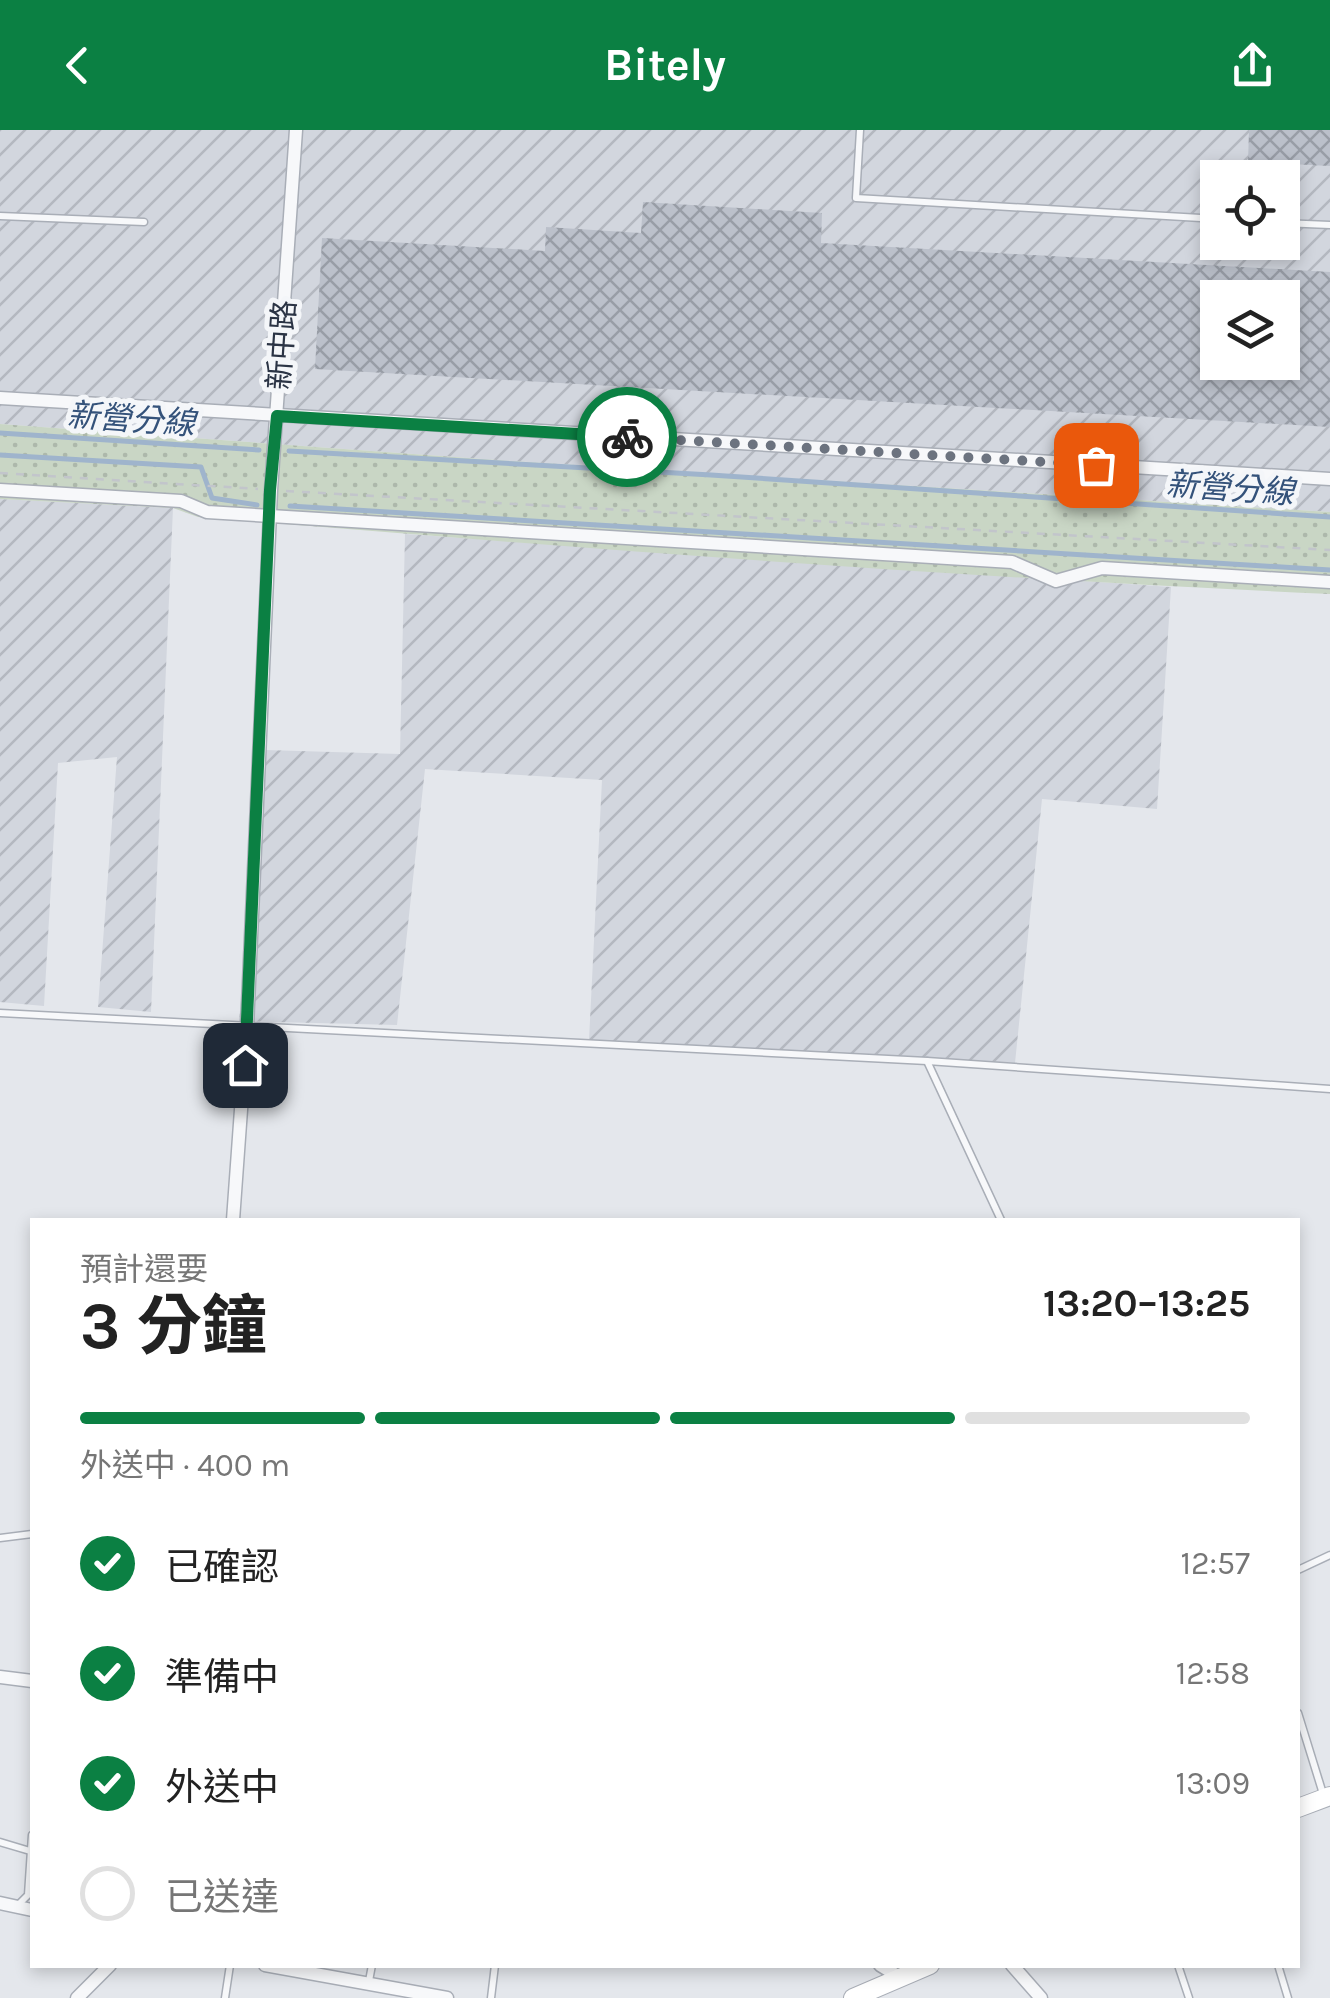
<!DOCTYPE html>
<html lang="zh-TW">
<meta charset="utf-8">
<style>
body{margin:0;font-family:Karla,"Noto Sans TC",sans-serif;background:#f2f2f2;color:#222;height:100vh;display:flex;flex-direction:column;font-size:38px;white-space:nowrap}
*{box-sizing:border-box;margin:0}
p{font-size:32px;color:#767676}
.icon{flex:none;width:55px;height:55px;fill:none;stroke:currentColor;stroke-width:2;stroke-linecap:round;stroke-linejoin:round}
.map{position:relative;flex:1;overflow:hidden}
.drawer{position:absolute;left:30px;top:1088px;width:1270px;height:750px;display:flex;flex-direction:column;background:#fff;border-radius:0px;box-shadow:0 5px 15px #0003}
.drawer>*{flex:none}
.controls{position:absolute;left:1200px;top:30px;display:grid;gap:20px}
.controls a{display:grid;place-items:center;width:100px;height:100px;border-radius:0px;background:#fff;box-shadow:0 5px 15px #0003;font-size:50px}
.pin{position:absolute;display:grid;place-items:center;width:85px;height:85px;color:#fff;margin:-42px;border-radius:20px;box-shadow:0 5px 15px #0006}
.courier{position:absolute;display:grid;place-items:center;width:100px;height:100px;margin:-50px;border:8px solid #0b8043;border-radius:50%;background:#fff;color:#222;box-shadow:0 2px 12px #0007}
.overview em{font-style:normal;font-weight:700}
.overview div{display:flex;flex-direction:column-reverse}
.overview{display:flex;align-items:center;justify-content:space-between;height:170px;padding:0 50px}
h1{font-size:65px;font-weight:700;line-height:75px}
.bar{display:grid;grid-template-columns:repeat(4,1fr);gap:15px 10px;align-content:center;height:120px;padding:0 50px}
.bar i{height:12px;border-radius:8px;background:#e0e0e0}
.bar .on{background:#0b8043}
.bar p{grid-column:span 4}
ol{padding:0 50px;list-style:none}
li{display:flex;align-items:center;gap:30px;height:110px}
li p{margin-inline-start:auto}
li .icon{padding:10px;border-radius:50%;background:#0b8043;color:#fff;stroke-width:4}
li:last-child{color:#767676}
li i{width:55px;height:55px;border:5px solid #e0e0e0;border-radius:50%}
header{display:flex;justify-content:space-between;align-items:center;height:130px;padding:0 50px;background:#0b8043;color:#fff;font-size:45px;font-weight:700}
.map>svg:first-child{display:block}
.industrial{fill:url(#industrial-furrows);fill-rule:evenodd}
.grass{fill:url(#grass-dots)}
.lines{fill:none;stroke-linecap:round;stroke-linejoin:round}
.stream{stroke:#9fb4cc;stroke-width:5}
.building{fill:url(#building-cross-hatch);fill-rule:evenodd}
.lane-casing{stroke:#a9aeb7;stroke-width:9}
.street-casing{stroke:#a9aeb7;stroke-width:15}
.secondary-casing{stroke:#a9aeb7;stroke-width:20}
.path{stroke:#c2c5cb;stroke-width:2.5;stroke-dasharray:8 8;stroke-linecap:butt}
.lane{stroke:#f7f8fa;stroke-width:6}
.street{stroke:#f7f8fa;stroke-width:12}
.secondary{stroke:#fff;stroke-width:18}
.done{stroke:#6c737f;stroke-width:10;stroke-dasharray:0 18}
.route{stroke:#0b8043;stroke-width:12}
.labels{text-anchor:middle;stroke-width:10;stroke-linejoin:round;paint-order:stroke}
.street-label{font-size:30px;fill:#2b3445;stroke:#f4f6f9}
.water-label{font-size:32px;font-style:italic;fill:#34527a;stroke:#f4f6f9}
</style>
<header><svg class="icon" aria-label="back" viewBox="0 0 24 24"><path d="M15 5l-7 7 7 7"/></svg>Bitely<svg class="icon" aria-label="share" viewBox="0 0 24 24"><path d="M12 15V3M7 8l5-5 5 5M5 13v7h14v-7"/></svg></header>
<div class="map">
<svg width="1330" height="1868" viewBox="0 0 1330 1868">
<defs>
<pattern id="industrial-furrows" width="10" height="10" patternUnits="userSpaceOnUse" patternTransform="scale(2.5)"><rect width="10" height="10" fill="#d2d6de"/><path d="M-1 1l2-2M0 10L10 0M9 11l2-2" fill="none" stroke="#b4b8c0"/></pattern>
<pattern id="grass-dots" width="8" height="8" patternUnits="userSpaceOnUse" patternTransform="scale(2.5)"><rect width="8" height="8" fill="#c9d6c5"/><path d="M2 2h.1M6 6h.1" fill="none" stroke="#adb8ab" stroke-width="1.8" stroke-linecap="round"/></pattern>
<pattern id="building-cross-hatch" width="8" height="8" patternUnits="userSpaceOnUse" patternTransform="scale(2.5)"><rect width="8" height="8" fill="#bbc0ca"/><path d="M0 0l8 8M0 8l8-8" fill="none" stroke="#989da6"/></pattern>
</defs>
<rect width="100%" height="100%" fill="#e4e7ec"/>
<g class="industrial">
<path d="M0 0H1330V382L511 331 0 294ZM1218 48H1282V112H1218ZM1218 168H1282V232H1218Z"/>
<polygon points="0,369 173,378 151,882 98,877 117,627 58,633 44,876 0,872"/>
<polygon points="405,404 1171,457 1157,679 1042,669 1015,933 589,910 602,650 425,639 397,895 239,891 265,620 400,624"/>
</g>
<path class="grass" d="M0 294 511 331 1330 382V464C952 447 575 418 198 387L173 378 0 369Z"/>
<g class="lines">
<g class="stream">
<polyline points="0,303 259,320"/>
<polyline points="289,321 711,345 1330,387"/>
<polyline points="0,325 201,337 212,368 257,375"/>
<polyline points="290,376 1330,440"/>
</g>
</g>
<g class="building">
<polygon points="1249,0 1330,0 1330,36 1248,32"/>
<path d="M643 72 822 83 821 113 1330 142V297L315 239 322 108 545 121 546 97 641 103ZM1218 168H1282V232H1218Z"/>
</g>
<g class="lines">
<g class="lane-casing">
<g id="lane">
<polyline points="860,0 856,68 1218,89"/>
<polyline points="0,86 144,92"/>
<polyline points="1282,93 1330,95"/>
<polyline points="0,883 927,931 1330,959"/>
<polyline points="927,931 1001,1090"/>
<polyline points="0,1408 32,1404"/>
<polyline points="1298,1440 1330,1425"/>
<polyline points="1298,1583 1324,1667"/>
<polyline points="0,1712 30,1721"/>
<polyline points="19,1774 28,1765 32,1705"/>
<polyline points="1178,1835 1189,1868"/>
<polyline points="1278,1835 1288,1868"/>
<polyline points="369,1851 372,1835"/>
<polyline points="225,1868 230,1835"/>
<polyline points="491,1868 495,1835"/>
</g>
</g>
<g class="street-casing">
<g id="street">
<polyline points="0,268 1330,349"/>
<polyline points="0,360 181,371 207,382 1012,432 1056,451 1102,438 1330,452"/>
<polyline points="233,1090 247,897 271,360 296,0"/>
<polyline points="0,1547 32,1551"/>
<polyline points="0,1773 32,1780"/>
<polyline points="265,1835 447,1868"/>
<polyline points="880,1835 901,1848"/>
<polyline points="1012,1835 1041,1868"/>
<polyline points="77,1868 110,1835"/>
</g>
</g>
<g class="secondary-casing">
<g id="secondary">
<polyline points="1298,1678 1330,1666"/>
<polyline points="853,1868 930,1835"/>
</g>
</g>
<g class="path">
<polyline points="0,343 258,359"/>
<polyline points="286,361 1330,420"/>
</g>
<use href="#lane" class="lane"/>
<use href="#street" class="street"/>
<use href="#secondary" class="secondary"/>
</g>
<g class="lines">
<polyline class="done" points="627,307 1096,335"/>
<polyline class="route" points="245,935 270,360 277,286 627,307"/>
</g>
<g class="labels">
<g class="street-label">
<text transform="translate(282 215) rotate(-86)" y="10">新中路</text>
</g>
<g class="water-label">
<text transform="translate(131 289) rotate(4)" y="11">新營分線</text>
<text transform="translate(1230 358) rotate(4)" y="11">新營分線</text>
</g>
</g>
</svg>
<div class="controls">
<a><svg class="icon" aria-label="locate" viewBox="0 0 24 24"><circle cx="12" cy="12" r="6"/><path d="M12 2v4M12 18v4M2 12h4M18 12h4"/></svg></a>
<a><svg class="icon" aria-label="layers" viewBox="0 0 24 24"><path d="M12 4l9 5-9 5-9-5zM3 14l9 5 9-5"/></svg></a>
</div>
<div class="pin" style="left:1096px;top:335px;background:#ea580c"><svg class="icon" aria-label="bag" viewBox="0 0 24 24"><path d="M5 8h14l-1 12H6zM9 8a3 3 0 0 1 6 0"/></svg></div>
<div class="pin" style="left:245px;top:935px;background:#1f2937"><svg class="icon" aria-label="home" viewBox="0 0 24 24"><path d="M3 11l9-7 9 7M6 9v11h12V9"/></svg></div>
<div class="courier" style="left:627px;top:307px"><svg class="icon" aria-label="bike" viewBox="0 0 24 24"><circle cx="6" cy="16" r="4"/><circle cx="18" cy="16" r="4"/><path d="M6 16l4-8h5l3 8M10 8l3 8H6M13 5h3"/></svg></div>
<section class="drawer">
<div class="overview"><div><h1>3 分鐘</h1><p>預計還要</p></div><em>13:20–13:25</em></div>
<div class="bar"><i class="on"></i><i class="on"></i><i class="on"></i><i></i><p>外送中 · 400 m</p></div>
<ol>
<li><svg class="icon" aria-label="check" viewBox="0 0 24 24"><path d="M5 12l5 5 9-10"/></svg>已確認<p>12:57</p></li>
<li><svg class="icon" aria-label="check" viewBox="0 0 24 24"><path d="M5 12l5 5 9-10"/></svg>準備中<p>12:58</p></li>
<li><svg class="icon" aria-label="check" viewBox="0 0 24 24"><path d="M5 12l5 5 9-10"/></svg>外送中<p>13:09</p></li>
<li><i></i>已送達</li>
</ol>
</section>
</div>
